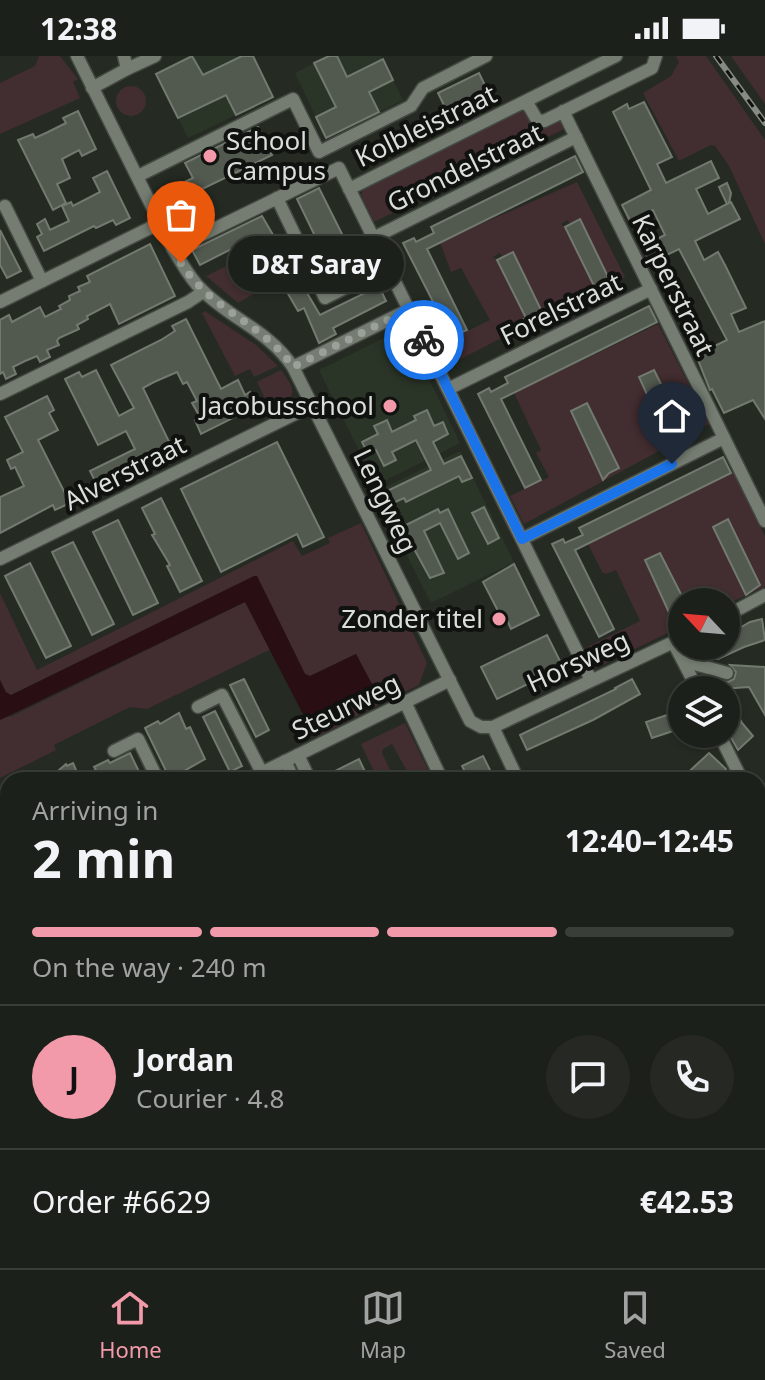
<!DOCTYPE html>
<meta charset="utf-8">
<style>
body{margin:0;font-family:"Noto Sans",sans-serif;background:#252823;color:#f1f3f6;height:100vh;display:flex;flex-direction:column;font-size:30px;white-space:nowrap}
*{box-sizing:border-box;margin:0}
p{font-size:26px;color:#a0a3a2}
.icon{flex:none;width:44px;height:44px;fill:none;stroke:currentColor;stroke-width:2;stroke-linecap:round;stroke-linejoin:round}
.map{position:relative;flex:1;overflow:hidden}
.side{position:absolute;left:0px;top:716px;width:766px;height:496px;display:flex;flex-direction:column;background:#1c201a;border-radius:24px 24px 0 0;box-shadow:0 2px 6px #0004,0 0 0 2px #3a3e39}
.side>*{flex:none}
.needle{width:52px;rotate:296deg}
.buttons{position:absolute;left:668px;top:532px;display:grid;gap:16px}
.buttons a{display:grid;place-items:center;width:72px;height:72px;border-radius:50%;background:#1c201a;box-shadow:0 2px 6px #0004,0 0 0 2px #3a3e39;font-size:40px}
.pin{position:absolute;display:grid;place-items:center;width:68px;height:68px;color:#fff;margin:-82px -34px;border-radius:50% 50% 50% 0;rotate:-45deg;box-shadow:0 0 8px #0007}
.pin .icon{rotate:45deg}
.courier{position:absolute;display:grid;place-items:center;width:80px;height:80px;margin:-40px;border:6px solid #1a73e8;border-radius:50%;background:#fff;color:#222;box-shadow:0 2px 10px #0007}
.bubble{position:absolute;height:56px;border-radius:28px;background:#1c201a;box-shadow:0 2px 6px #0004,0 0 0 2px #3a3e39;font-size:26px;font-weight:700;line-height:56px;text-align:center}
.summary em{font-style:normal;font-weight:700}
.summary div{display:flex;flex-direction:column-reverse}
.summary{display:flex;align-items:center;justify-content:space-between;height:136px;padding:0 32px}
h1{font-size:52px;font-weight:700;line-height:60px}
.bar{display:grid;grid-template-columns:repeat(4,1fr);gap:12px 8px;align-content:center;height:96px;padding:0 32px}
.bar i{height:10px;border-radius:6px;background:#3a3e39}
.bar .current{background:#f39aaa}
.bar p{grid-column:span 4}
.line{display:flex;align-items:center;gap:20px;padding:0 32px;border-top:2px solid #3a3e39}
.line div{flex:1}
.round{display:grid;place-items:center;flex:none;width:84px;height:84px;border-radius:42px;background:#252823}
.status{display:flex;justify-content:space-between;align-items:center;height:56px;padding:0 40px;background:#1c201a;direction:ltr}
.status svg{height:22px;fill:currentColor}
.tabs{display:flex;justify-content:space-around;align-items:center;height:112px;border-top:2px solid #3a3e39;background:#1c201a;font-size:22px;color:#a0a3a2}
.tabs a{display:grid;justify-items:center;gap:4px}
.tabs .current{color:#f39aaa}
.map>svg:first-child{display:block}
.built{fill:#2b3527}
.green{fill:#422d30}
.water{fill:#290f14}
.building{fill:#52594f;stroke:#72796f;stroke-width:2}
.lines{fill:none;stroke-linecap:round;stroke-linejoin:round}
.street-casing{stroke:#434842;stroke-width:15}
.street{stroke:#757d72;stroke-width:12}
.rail-casing{stroke:#868b84;stroke-width:6}
.rail{stroke:#10120f;stroke-width:3;stroke-dasharray:9;stroke-linecap:butt}
.done{stroke:#9ba09a;stroke-width:8;stroke-dasharray:0 14.4}
.route{stroke:#1a73e8;stroke-width:10}
.poi-dot{fill:#f39aaa;stroke:#10120f;stroke-width:3}
.labels{text-anchor:middle;stroke-width:8;stroke-linejoin:round;paint-order:stroke}
.street-label{font-size:26px;fill:#dbdfda;stroke:#10120f}
.poi-label{font-size:26px;fill:#dbdfda;stroke:#10120f;text-anchor:end}
</style>
<div class="status"><b>12:38</b><svg viewBox="0 0 49 12"><path d="M0 12V9h3v3zM5 12V6h3v6zM10 12V3h3v9zM15 12V0h3v12zM26 1h20v11H26zM47 4h2v5h-2z"/></svg></div>
<div class="map">
<svg width="765" height="1212" viewBox="0 0 765 1212">
<rect width="100%" height="100%" fill="#252b22"/>
<g class="built">
<polygon points="192,0 253,0 273,41 188,82 156,18"/>
<polygon points="329,0 381,0 403,44 326,82 295,17"/>
<polygon points="404,272 460,387 376,429 319,314"/>
<polygon points="460,395 514,506 431,547 375,436"/>
</g>
<g class="green">
<polygon points="39,0 60,0 78,23 73,26 80,42 0,78 0,27 35,10"/>
<polygon points="676,0 706,0 765,84 765,188 729,110 715,90 711,89 679,105 643,37 671,20 679,6"/>
<polygon points="731,0 765,0 765,48"/>
<circle cx="131" cy="45" r="15"/>
<polygon points="524,54 532,59 538,71 557,62 563,64 566,70 562,74 374,166 361,139 364,131"/>
<polygon points="577,126 625,221 612,228 580,164 570,168 567,164 561,168 565,171 593,229 592,230 594,236 544,261 500,197 493,201 498,204 526,262 524,264 527,269 447,310 437,290 490,264 461,212 451,216 440,186"/>
<polygon points="251,198 269,229 238,247 206,220"/>
<polygon points="205,255 256,289 278,310 254,321 250,313 235,320 202,257"/>
<polygon points="658,268 709,368 524,468 510,440 549,421 536,397 541,394 514,337"/>
<path d="M281 314C299 338 296 341 270 353L257 326Z"/>
<polygon points="734,416 765,480 765,530 726,549 726,546 682,546 682,570 594,613 585,592 640,565 616,514 606,518 602,516 588,488"/>
<polygon points="361,467 427,607 419,629 392,642 390,639 383,642 384,646 317,681 310,666 372,636 373,630 356,598 310,620 305,618 257,520 11,639 6,637 0,624 0,537 37,614 293,485 302,500 330,487 328,482"/>
<polygon points="245,546 271,593 147,653 130,651 54,689 56,694 0,722 0,663 12,660"/>
<polygon points="405,667 433,724 412,724 392,688 383,693 382,697 395,724 378,724 361,688"/>
<polygon points="765,977 765,1073 758,1076 758,980"/>
<polygon points="765,1105 765,1201 758,1204 758,1108"/>
<polygon points="153,1204 757,1204 735,1212 84,1212"/>
</g>
<g class="water">
<polygon points="254,520 257,520 305,618 310,620 356,598 373,630 372,636 307,666 245,546 0,664 0,624 6,636 11,639"/>
<polygon points="73,1204 153,1204 84,1212 0,1212 4,1210"/>
</g>
<g class="building">
<polygon points="192,0 203,19 242,0 253,0 273,41 236,59 226,39 178,62 156,18"/>
<polygon points="329,0 337,0 347,21 383,3 393,24 369,36 379,56 326,82 316,61 336,51 314,7"/>
<polygon points="479,17 493,46 452,66 438,37"/>
<polygon points="644,46 672,101 657,108 666,127 711,105 719,122 696,133 708,158 727,148 719,131 727,127 731,137 729,147 731,146 740,163 695,185 704,204 718,196 725,209 746,252 731,258 739,276 765,265 765,363 753,344 724,357 712,333 710,334 696,299 727,284 679,193 650,207 642,190 665,179 653,154 630,165 622,149 651,134 613,56 627,48 629,53"/>
<polygon points="78,55 96,93 82,100 79,94 62,103 70,122 57,128 66,147 53,154 18,84 33,78 35,82 48,76 66,67 63,62"/>
<polygon points="258,71 272,99 200,134 212,158 184,172 166,135 193,122 185,107"/>
<polygon points="575,100 583,116 427,193 467,274 451,281 403,187 414,182 416,186 434,177 431,171"/>
<polygon points="107,115 130,162 116,169 113,164 96,172 94,170 44,195 37,181 42,178 37,168 45,163 50,174 69,165 62,150 71,146 73,150 100,136 93,122"/>
<polygon points="319,132 354,202 331,213 297,143"/>
<polygon points="262,160 320,259 379,230 386,245 333,272 336,278 319,287 304,252 298,255 255,181 200,209 192,194"/>
<polygon points="580,163 612,229 597,236 565,171"/>
<polygon points="0,174 21,215 7,222 0,209"/>
<polygon points="150,188 175,240 119,268 110,248 87,260 88,263 77,269 79,273 59,282 57,285 59,289 47,294 50,301 40,306 37,300 25,305 13,311 16,318 6,323 3,316 0,318 0,264 9,259 12,266 40,251 45,261 61,253 59,250 70,244 69,240 80,235 78,231 90,226 87,220"/>
<polygon points="513,196 545,262 527,270 524,263 526,262 497,204"/>
<polygon points="649,250 657,266 501,343 541,424 525,432 478,338 489,332 491,336 508,327 505,321"/>
<polygon points="186,263 221,333 238,324 245,339 250,336 257,350 201,378 195,364 200,361 192,347 197,345 187,326 183,328 177,316 154,326 143,332 174,396 160,403 157,398 97,429 90,415 135,393 126,375 98,389 65,323 79,316 82,321 96,314 119,360 134,352 111,309 161,284 175,275 172,270"/>
<polygon points="654,314 686,379 676,384 671,391 639,321"/>
<polygon points="47,340 54,354 49,357 58,374 38,384 70,447 55,454 53,449 0,477 0,441 24,430 15,411 11,413 7,404 23,396 5,361"/>
<polygon points="587,347 619,412 609,417 603,424 571,355"/>
<polygon points="427,354 434,370 443,366 448,378 433,386 444,408 461,400 472,422 462,426 459,420 406,446 404,442 391,448 385,436 431,414 416,384 392,396 396,404 384,410 376,394 368,398 362,386 378,378 374,370 387,364 392,376 416,364 414,360"/>
<polygon points="277,386 324,481 303,491 297,478 221,516 181,433"/>
<polygon points="723,401 731,417 575,494 614,573 599,581 552,488 563,483 565,487 583,479 579,472"/>
<polygon points="161,442 202,525 180,536 167,510 170,509 152,479 155,478 142,452"/>
<polygon points="484,451 499,482 488,488 472,457"/>
<polygon points="438,453 440,457 448,453 469,497 458,503 440,467 424,475 444,517 430,522 402,471"/>
<polygon points="728,463 760,529 746,539 713,471"/>
<polygon points="118,464 158,547 133,559 93,476"/>
<polygon points="73,486 114,568 92,579 52,496"/>
<polygon points="660,497 685,546 682,546 682,573 677,574 645,504"/>
<polygon points="30,507 71,590 46,602 5,520"/>
<polygon points="514,508 539,559 511,573 504,557 500,559 483,526"/>
<polygon points="762,563 765,584 744,591 718,603 702,601 697,590 726,590 726,580 750,566"/>
<polygon points="547,579 563,611 497,643 481,611"/>
<polygon points="730,609 765,611 765,659 749,631 707,634 706,630 719,624 728,626 734,623 736,616"/>
<polygon points="244,623 269,674 256,681 230,629"/>
<polygon points="632,623 640,638 593,664 527,694 520,679 616,633 615,632"/>
<polygon points="726,636 742,667 753,680 738,694 726,673"/>
<polygon points="682,654 682,672 652,682 646,666"/>
<polygon points="215,655 242,710 230,716 203,661"/>
<polygon points="179,657 186,673 190,671 205,703 170,723 145,672 158,665 160,668"/>
<polygon points="130,697 143,724 64,724 59,714 66,708 67,710 73,707 79,721 96,714 94,711 108,704 110,707"/>
<polygon points="709,697 726,713 716,724 680,724"/>
<polygon points="483,700 495,724 469,724 462,710"/>
<polygon points="359,703 369,724 319,724 319,723"/>
</g>
<g class="lines">
<g class="street-casing">
<g id="street">
<path d="M77 0 173 193C182 207 189 222 202 234 232 264 268 274 293 311L470 665 481 671H493L682 582"/>
<polyline points="127,13 155,0"/>
<polyline points="92,32 127,13 124,0"/>
<polyline points="523,47 529,50 537,64 544,65 652,12 656,0"/>
<polyline points="563,55 765,465"/>
<polyline points="138,120 293,43 319,96 411,50 423,32 486,0"/>
<polyline points="349,133 616,0"/>
<polyline points="277,142 325,242 387,211"/>
<polyline points="5,150 42,225"/>
<polyline points="373,182 576,81"/>
<polyline points="173,193 339,112 591,624"/>
<polyline points="0,246 160,167"/>
<polyline points="293,311 408,254"/>
<polyline points="448,333 651,233"/>
<polyline points="0,338 188,246 203,236"/>
<polyline points="522,483 724,382"/>
<polyline points="0,503 313,349"/>
<polyline points="726,560 765,539"/>
<polyline points="673,586 698,634"/>
<polyline points="686,609 691,607 727,617"/>
<polyline points="405,646 442,724"/>
<polyline points="198,651 222,639 262,717"/>
<polyline points="493,671 518,724"/>
<polyline points="719,678 742,724"/>
<polyline points="114,695 138,683 158,724"/>
<polyline points="298,699 310,724"/>
<polyline points="285,705 294,724"/>
<polyline points="247,724 450,624"/>
<polyline points="758,743 765,739"/>
<polyline points="758,830 765,827"/>
<polyline points="0,835 4,843"/>
<polyline points="758,918 765,915"/>
<polyline points="0,962 8,978"/>
<polyline points="758,967 765,964"/>
</g>
</g>
<use href="#street" class="street"/>
<g class="rail-casing">
<polyline id="rail" points="716,0 765,67"/>
</g>
<use href="#rail" class="rail"/>
</g>
<g class="lines">
<path class="done" d="M181 207C210 254 262 266 293 311L408 254 424 284"/>
<polyline class="route" points="424,284 522,483 672,408"/>
</g>
<g class="poi-dot">
<circle cx="210" cy="100" r="8"/>
<circle cx="390" cy="350" r="8"/>
<circle cx="499" cy="563" r="8"/>
</g>
<g class="labels">
<g class="street-label">
<text transform="translate(426 70) rotate(-26)" y="9">Kolbleistraat</text>
<text transform="translate(465 112) rotate(-26)" y="9">Grondelstraat</text>
<text transform="translate(673 229) rotate(64)" y="9">Karperstraat</text>
<text transform="translate(561 253) rotate(-26)" y="9">Forelstraat</text>
<text transform="translate(125 417) rotate(-27)" y="9">Alverstraat</text>
<text transform="translate(385 445) rotate(64)" y="9">Lengweg</text>
<text transform="translate(578 606) rotate(-25)" y="9">Horsweg</text>
<text transform="translate(346 651) rotate(-26)" y="9">Steurweg</text>
</g>
<g class="poi-label">
<text x="226" y="94" text-anchor="start">School<tspan x="226" dy="30">Campus</tspan></text>
<text x="374" y="359">Jacobusschool</text>
<text x="483" y="572">Zonder titel</text>
</g>
</g>
</svg>
<div class="buttons">
<a><svg class="needle" viewBox="-14 -14 28 28"><path d="M0-13l5 13h-10z" fill="#e53935"/><path d="M0 13l5-13h-10z" fill="#a0a3a2"/></svg></a>
<a><svg class="icon" aria-label="layers" viewBox="0 0 24 24"><path d="M12 4l9 5-9 5-9-5zM3 14l9 5 9-5"/></svg></a>
</div>
<div class="pin" style="left:181px;top:207px;background:#ea580c"><svg class="icon" aria-label="bag" viewBox="0 0 24 24"><path d="M5 8h14l-1 12H6zM9 8a3 3 0 0 1 6 0"/></svg></div>
<div class="pin" style="left:672px;top:408px;background:#1f2937"><svg class="icon" aria-label="home" viewBox="0 0 24 24"><path d="M3 11l9-7 9 7M6 9v11h12V9"/></svg></div>
<div class="courier" style="left:424px;top:284px"><svg class="icon" aria-label="bike" viewBox="0 0 24 24"><circle cx="6" cy="16" r="4"/><circle cx="18" cy="16" r="4"/><path d="M6 16l4-8h5l3 8M10 8l3 8H6M13 5h3"/></svg></div>
<div class="bubble" style="left:228px;top:180px;width:176px">D&amp;T Saray</div>
<section class="side">
<div class="summary"><div><h1>2 min</h1><p>Arriving in</p></div><em>12:40–12:45</em></div>
<div class="bar"><i class="current"></i><i class="current"></i><i class="current"></i><i></i><p>On the way · 240 m</p></div>
<div class="line" style="height:144px"><b class="round" style="background:#f39aaa;color:#111">J</b><div><b>Jordan</b><p>Courier · 4.8</p></div><a class="round"><svg class="icon" aria-label="chat" viewBox="0 0 24 24"><path d="M4 5h16v11H9l-5 4z"/></svg></a><a class="round"><svg class="icon" aria-label="phone" viewBox="0 0 24 24"><path d="M5 4h4l2 5-3 2q2 4 5 5l2-3 5 2v4C11 20 4 13 5 4z"/></svg></a></div>
<div class="line" style="height:104px"><div>Order #6629</div><b>€42.53</b></div>
</section>
</div>
<nav class="tabs">
<a class="current"><svg class="icon" aria-label="home" viewBox="0 0 24 24"><path d="M3 11l9-7 9 7M6 9v11h12V9"/></svg>Home</a>
<a><svg class="icon" aria-label="map" viewBox="0 0 24 24"><path d="M3 6l6-2 6 2 6-2v14l-6 2-6-2-6 2zM9 4v14M15 6v14"/></svg>Map</a>
<a><svg class="icon" aria-label="saved" viewBox="0 0 24 24"><path d="M7 4h10v16l-5-4-5 4z"/></svg>Saved</a>
</nav>
